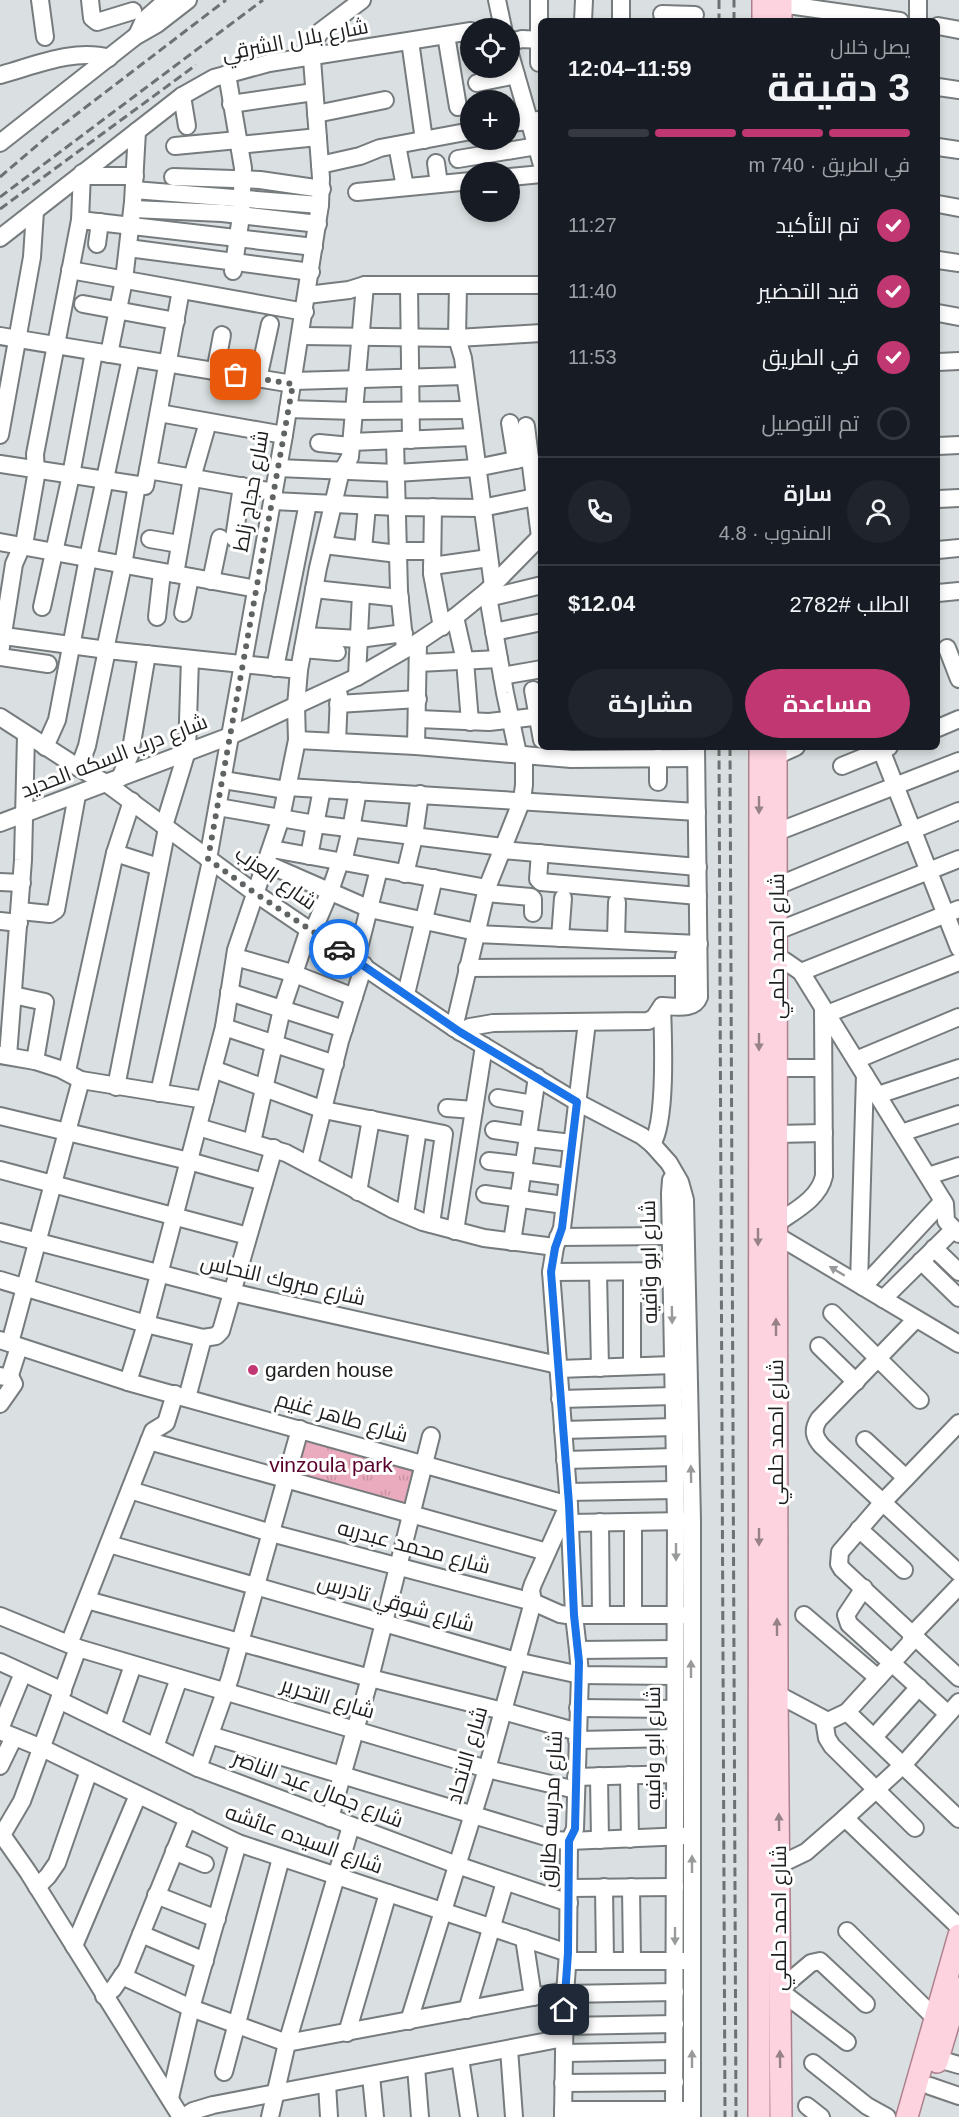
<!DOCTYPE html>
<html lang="ar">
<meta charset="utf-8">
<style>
body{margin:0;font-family:Arial,Cairo,sans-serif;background:#20242c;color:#f1f3f6;direction:rtl;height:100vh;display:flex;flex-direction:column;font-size:22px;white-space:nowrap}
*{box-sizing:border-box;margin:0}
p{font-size:20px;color:#9ea1a6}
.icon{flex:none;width:33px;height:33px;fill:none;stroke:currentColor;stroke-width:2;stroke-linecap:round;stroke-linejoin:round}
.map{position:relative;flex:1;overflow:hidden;direction:ltr}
.side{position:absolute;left:538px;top:18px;width:402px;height:732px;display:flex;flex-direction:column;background:#171b24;border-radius:9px;box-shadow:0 3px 9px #0003;direction:rtl}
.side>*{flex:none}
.controls{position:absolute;left:460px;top:18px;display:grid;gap:12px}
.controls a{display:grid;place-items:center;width:60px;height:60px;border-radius:50%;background:#171b24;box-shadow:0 3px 9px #0003;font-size:30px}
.pin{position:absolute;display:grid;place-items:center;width:51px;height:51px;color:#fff;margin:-26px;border-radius:12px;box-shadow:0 3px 9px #0006}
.courier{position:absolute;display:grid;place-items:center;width:60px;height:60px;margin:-30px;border:4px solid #1a73e8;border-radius:50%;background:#fff;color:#222;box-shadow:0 2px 8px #0007}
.summary em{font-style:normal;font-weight:700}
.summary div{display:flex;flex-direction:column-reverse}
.summary{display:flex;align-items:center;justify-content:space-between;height:102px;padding:0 30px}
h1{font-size:39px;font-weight:700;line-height:45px}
.bar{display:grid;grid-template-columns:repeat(4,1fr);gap:9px 6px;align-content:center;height:72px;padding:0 30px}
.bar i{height:8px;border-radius:4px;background:#363941}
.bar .active{background:#c13771}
.bar p{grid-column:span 4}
.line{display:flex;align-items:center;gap:15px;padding:0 30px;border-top:2px solid #363941}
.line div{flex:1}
.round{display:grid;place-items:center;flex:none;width:63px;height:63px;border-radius:32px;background:#20242c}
ol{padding:0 30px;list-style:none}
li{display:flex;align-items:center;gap:18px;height:66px}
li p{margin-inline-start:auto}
li .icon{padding:6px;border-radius:50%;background:#c13771;color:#fff;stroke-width:4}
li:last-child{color:#9ea1a6}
li i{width:33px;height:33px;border:3px solid #363941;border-radius:50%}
.button{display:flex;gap:12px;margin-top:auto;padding:12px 30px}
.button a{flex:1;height:69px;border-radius:36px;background:#c13771;color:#fff;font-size:24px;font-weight:700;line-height:69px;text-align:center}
.button a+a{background:#20242c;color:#f1f3f6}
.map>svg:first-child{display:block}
.park{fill:url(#park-tufts)}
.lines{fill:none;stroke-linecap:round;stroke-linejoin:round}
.minor-casing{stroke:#767b7d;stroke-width:20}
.major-casing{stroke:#ae808e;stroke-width:24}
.minor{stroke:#fff;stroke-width:16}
.major{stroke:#fdd3df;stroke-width:21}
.rail{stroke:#6d7172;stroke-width:3;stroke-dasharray:9 4.5;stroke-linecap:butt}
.oneway{fill:#988289}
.oneway2{fill:#999a9b}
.done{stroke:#5f6364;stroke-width:6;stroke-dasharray:0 10.8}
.route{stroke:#1a73e8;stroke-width:8}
.poi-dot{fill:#c13771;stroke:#fff;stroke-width:2}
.labels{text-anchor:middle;stroke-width:6;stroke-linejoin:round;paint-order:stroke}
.street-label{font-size:21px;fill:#1d1f20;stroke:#fff}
.poi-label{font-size:21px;fill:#1d1f20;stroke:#fff;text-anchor:start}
.park-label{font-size:21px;fill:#59002c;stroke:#fff}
</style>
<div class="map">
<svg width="959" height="2117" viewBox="0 0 959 2117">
<defs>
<pattern id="park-tufts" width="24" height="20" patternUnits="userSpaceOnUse" patternTransform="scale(1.5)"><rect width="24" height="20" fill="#ebabbe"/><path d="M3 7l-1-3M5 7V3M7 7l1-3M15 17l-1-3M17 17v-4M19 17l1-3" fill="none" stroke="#c993a3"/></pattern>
</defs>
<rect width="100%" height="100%" fill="#dae0e1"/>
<polygon class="park" points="303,1431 423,1465 410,1513 290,1479"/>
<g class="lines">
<g class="minor-casing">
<g id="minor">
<polyline points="40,0 45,37"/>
<polyline points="90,0 92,18 97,22 133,11"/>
<polyline points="497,0 503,28"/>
<polyline points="539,0 539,63"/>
<polyline points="781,4 900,21"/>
<polyline points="662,14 695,15"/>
<polyline points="583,21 584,0"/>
<polyline points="621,21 621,0"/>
<polyline points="918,21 918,0"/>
<polyline points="938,26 959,30"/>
<polyline points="138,33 144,20 167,0"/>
<polyline points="446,35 458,107"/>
<polyline points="410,41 424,140"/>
<polyline points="510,42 522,39 542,40"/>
<polyline points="510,54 542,165"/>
<polyline points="227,74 243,168 241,216 233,271"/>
<path d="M0 75C34 66 74 48 109 58"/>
<polyline points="477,83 516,75"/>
<polyline points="938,87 959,90"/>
<polyline points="182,96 187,126"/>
<polyline points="231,104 314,92"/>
<polyline points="316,114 385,100"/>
<polyline points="510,123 539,120"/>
<polyline points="0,143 136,36 157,24 188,0"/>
<polyline points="239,145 318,137"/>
<polyline points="397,145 405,187"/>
<polyline points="175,146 238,140"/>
<polyline points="938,147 959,150"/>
<polyline points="458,159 537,146"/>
<polyline points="436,163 439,184"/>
<polyline points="320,165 360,156 380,148 471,131"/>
<polyline points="82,176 135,176"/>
<polyline points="173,177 260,180 322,189"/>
<polyline points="510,177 542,174"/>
<polyline points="134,190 320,205"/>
<polyline points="357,192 471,181"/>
<polyline points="938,204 959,208"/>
<polyline points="133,209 222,213 318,224"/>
<polyline points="80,220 314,247"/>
<polyline points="0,238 182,96 214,78 269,63 471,31"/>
<polyline points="97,244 100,222"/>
<polyline points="128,248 311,272"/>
<polyline points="938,260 959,263"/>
<polyline points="70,270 305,312"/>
<polyline points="409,286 411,440"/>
<polyline points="458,286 457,338 463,358 493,586"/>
<polyline points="307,295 349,290 365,285 542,285"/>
<polyline points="83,304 176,321"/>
<polyline points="938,313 959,317"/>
<polyline points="0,336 293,384"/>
<polyline points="301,336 457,338 542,333"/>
<polyline points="109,354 124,280 133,202 137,131"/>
<polyline points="938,362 959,361"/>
<polyline points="215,372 222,335"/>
<polyline points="258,379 270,324"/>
<polyline points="293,381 465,376"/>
<polyline points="288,409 354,411 469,410"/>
<polyline points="159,413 284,435"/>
<polyline points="510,423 516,460"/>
<polyline points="526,426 540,537"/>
<polyline points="0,435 32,257 35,211"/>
<polyline points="395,441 399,591 405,649"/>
<polyline points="351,442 472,437"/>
<polyline points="319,443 351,446"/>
<polyline points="938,446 959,445"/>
<polyline points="0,464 145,486 181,290"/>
<polyline points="278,468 396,473 476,468 530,457"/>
<polyline points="148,470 274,492"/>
<polyline points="938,499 959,498"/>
<polyline points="273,501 397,507 482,508 535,497"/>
<polyline points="433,507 432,574 442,627"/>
<polyline points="234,538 242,486"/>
<polyline points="150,539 179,544"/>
<polyline points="0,542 257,589"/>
<polyline points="324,545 398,554"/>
<polyline points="363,549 367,506"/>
<polyline points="938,550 959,548"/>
<polyline points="398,551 432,551"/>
<polyline points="432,566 489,558"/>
<polyline points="175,574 192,478 208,422"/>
<polyline points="211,581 220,538"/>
<polyline points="314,589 400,598"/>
<polyline points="487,591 505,693 518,754"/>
<polyline points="938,593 959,591"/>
<polyline points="488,598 542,585"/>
<polyline points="42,607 71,475 94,352"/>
<polyline points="183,613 190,577"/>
<polyline points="157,617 162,572"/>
<polyline points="455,617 465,661 470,722"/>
<polyline points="494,632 542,622"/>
<polyline points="4,636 107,650 299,670"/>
<polyline points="306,636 359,639 404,633"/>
<polyline points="947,648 959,679"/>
<polyline points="303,649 337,652"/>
<polyline points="105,650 123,565 137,485"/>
<polyline points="0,653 14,564 25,539 36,476 35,454 80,220 82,173"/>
<polyline points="0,657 48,664"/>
<polyline points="418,663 499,659"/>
<polyline points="275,668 308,503"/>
<polyline points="502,676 542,669"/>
<polyline points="357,677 361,594"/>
<polyline points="533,690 542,740"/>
<polyline points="338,704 418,699"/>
<polyline points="0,717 79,768 106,783 255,893 454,1028 577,1102 642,1136 652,1144 669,1163 680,1182 685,1200 692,1521 692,2117"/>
<polyline points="418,719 489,722 542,716"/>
<polyline points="938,728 959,719"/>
<polyline points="297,740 416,746 571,759 696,758"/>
<polyline points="337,742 339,695"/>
<polyline points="416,746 418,642"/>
<polyline points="45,747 57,720 88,558 131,358"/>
<polyline points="880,747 959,948"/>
<polyline points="776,756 796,747"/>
<polyline points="658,758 658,782"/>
<polyline points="842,766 889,747"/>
<polyline points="79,768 87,746 107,650"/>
<polyline points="120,778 130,755 147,654"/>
<polyline points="223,780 286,790"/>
<polyline points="287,787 697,812"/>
<polyline points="218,807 315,824 503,847"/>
<polyline points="0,823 230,736 357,677 418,642 455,617 487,591 542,535"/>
<polyline points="164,826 187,751 190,659"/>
<polyline points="777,832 959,761"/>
<polyline points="272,849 487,888"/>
<polyline points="502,850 698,867"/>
<polyline points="115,853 159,867"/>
<polyline points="540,853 538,879 541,882 698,896"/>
<polyline points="309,856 322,789"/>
<polyline points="208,859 284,435 320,205 321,178 311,46 321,31 362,0"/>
<polyline points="343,862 351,829 358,791"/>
<polyline points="267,864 370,909 476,932"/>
<polyline points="405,874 414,837 420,794"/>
<polyline points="0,882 22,883"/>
<polyline points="777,886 959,811"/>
<polyline points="486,893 531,897 533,899 533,913"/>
<polyline points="20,911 50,914 56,910 77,795"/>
<polyline points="0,921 19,923"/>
<polyline points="313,931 330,891 340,862"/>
<polyline points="777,931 959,859"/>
<polyline points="475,934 699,944"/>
<polyline points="560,938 563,898"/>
<polyline points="616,940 617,902"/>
<polyline points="684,956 684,1006"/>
<polyline points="235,957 292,973 354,997"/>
<polyline points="356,960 379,869"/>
<polyline points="777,960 785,961 801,972 945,1204 946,1221 959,1234"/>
<polyline points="467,968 684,967"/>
<polyline points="801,972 959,909"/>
<polyline points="229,992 344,1029"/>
<polyline points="406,994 434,878"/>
<polyline points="13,995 45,1002 35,1061"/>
<polyline points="827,1014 959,962"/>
<polyline points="224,1027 335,1064"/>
<polyline points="454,1028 487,888 522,800 524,785 524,755"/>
<path d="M460 1032 470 1027 493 1023 648 1021 654 1018 662 1006C674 1006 694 1011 699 997L696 747"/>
<polyline points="0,1055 35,1061 60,1069 81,1080 205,1100"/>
<polyline points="8,1056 23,860 26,735"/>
<polyline points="856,1060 959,1017"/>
<polyline points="777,1068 823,1068"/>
<polyline points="213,1069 324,1110 444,1134 431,1224"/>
<polyline points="67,1071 115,853 132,801"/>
<polyline points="116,1087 167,828"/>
<polyline points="159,1093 211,861"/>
<polyline points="878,1095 959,1068"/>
<polyline points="498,1098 533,1104"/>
<polyline points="447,1108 474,1110"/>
<polyline points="0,1116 189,1161 264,1182"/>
<polyline points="198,1127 286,1153 392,1209 423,1222 484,1238 555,1247"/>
<polyline points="494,1130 528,1135"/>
<polyline points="901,1133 959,1114"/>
<polyline points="776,1134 824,1133"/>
<polyline points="528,1138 572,1143"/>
<polyline points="252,1142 282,1009 309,929"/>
<path d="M652 1144C667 1121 663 1036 662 1006"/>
<polyline points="489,1161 524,1165"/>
<polyline points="309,1165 340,1041 364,965"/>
<polyline points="0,1170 248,1236"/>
<polyline points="523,1171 568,1177"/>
<polyline points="928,1176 959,1166"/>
<polyline points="358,1192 371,1119"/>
<polyline points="485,1194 564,1205"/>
<polyline points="405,1214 418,1129"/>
<path d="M776 1224C794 1211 819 1199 824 1176L823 1008"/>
<polyline points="455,1231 484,1046"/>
<polyline points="0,1232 231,1292 558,1365"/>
<polyline points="776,1235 959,1344"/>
<polyline points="558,1237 670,1236"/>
<polyline points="512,1242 537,1077"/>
<polyline points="934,1248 959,1272"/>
<polyline points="921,1261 959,1298"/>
<polyline points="551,1272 683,1271"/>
<polyline points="632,1272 632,1366"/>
<polyline points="598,1273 600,1368"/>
<polyline points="0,1280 146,1324 203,1338 216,1336 221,1331 274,1148"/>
<polyline points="859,1284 865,1075"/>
<polyline points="863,1287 943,1201"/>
<polyline points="883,1299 954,1229"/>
<polyline points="832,1313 920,1400"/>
<path d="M916 1319 819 1419C812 1430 814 1437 822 1446L959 1573"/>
<polyline points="0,1340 128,1382 569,1505"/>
<polyline points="10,1343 81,1080"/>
<polyline points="819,1346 856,1382"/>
<polyline points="558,1369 673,1365"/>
<polyline points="0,1376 11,1378 14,1384 0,1404"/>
<polyline points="9,1378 19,1347"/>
<polyline points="128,1382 146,1324 224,1027 236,950 281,818 297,740 296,706 299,670 318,568 340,475 350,457 365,285"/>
<polyline points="187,1398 203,1338"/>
<polyline points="560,1399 674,1396"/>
<polyline points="959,1423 883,1502 840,1552 839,1564 842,1569 959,1678"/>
<polyline points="563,1430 674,1427"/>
<polyline points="865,1440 906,1478"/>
<polyline points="149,1441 547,1552"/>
<polyline points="565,1460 675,1457"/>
<polyline points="130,1490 271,1533 533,1602 560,1614 567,1615 687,1615"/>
<polyline points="568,1492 675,1490"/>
<polyline points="600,1522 601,1615"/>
<polyline points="633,1522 633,1615"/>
<polyline points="570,1523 686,1521"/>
<polyline points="859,1529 904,1570"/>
<polyline points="109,1544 516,1661 580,1675 675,1676"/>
<polyline points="864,1588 846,1615 849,1624 948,1714"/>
<polyline points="87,1600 370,1678 503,1711 578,1732"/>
<polyline points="804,1615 878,1678"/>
<polyline points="0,1616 78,1648 487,1769 576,1790"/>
<polyline points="69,1644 153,1431 166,1423 175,1394"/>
<polyline points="578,1650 675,1649"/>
<polyline points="0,1662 63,1691"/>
<polyline points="777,1694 828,1721 847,1712 910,1643 912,1635 959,1586"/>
<polyline points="59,1700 198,1768 457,1865 569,1903"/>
<polyline points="578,1708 675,1709"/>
<polyline points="847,1712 959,1819"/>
<polyline points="824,1720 827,1738 832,1746 915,1828"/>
<polyline points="112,1726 133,1665"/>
<polyline points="0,1729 23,1673"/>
<polyline points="0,1731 42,1748 238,1843 568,1953"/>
<polyline points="210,1735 556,1840 569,1841 685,1836"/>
<polyline points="874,1737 919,1687"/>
<polyline points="577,1740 675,1738"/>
<polyline points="155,1747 179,1678"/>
<polyline points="0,1766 14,1737"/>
<polyline points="198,1768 230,1678 300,1429"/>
<polyline points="629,1775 630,1839"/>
<polyline points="599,1776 600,1840"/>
<polyline points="576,1777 675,1774"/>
<polyline points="330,1818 370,1678 431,1436"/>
<polyline points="845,1818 959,1927"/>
<polyline points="0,1832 28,1872 181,2117"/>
<polyline points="2,1835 22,1801 78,1648"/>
<polyline points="174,1851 205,1864"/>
<polyline points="779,1865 806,1852 845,1818 903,1765 959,1702"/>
<polyline points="37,1887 48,1876 57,1863 89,1771"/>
<polyline points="604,1887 605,1961"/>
<polyline points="631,1887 632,1961"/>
<polyline points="569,1888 675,1887"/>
<polyline points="156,1895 217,1919"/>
<polyline points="847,1931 935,2018"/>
<polyline points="141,1934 205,1961"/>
<polyline points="524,1938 533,1997"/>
<polyline points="74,1946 138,1795"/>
<polyline points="568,1961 684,1961"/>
<polyline points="122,1976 191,2008 287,2043 565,1991"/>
<polyline points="565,1994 675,1992"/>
<polyline points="104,1996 113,1989 127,1969 188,1818"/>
<polyline points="467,2010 505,1882"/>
<polyline points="409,2021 487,1769 533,1602 531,1590 533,1584 567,1508"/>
<polyline points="564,2026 675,2024"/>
<polyline points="347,2033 388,1893"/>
<polyline points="847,2042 779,1990 811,1963 820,1961 866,2004"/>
<polyline points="509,2049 514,2117"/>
<polyline points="564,2053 674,2051"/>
<polyline points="460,2058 469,2117"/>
<polyline points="938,2059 959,2065"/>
<polyline points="813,2063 867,2106 887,2117"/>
<polyline points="416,2067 420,2117"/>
<polyline points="224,2072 281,1858"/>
<polyline points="371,2076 375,2117"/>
<polyline points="563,2083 675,2082"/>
<polyline points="327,2084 329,2117"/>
<polyline points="930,2086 959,2096"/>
<polyline points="170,2098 191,2008 238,1843"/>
<polyline points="807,2106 821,2117"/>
<polyline points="563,2110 685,2110"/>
<polyline points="184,2117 193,2111 213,2105 564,2038"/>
<polyline points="270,2117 287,2043 351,1826"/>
<polyline points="563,2117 565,1994 568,1953 569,1841 575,1829 580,1675 578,1650 574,1615 569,1505 551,1272 555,1247 562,1228 587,1022"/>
<polyline points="674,2117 676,1522 670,1193 671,1180 675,1174"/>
</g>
</g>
<g class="major-casing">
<g id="major">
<polyline points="763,0 763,21"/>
<polyline points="781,21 781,0"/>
<polyline points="776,747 777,1694 781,2117"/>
<polyline points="937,2062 959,1988"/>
<polyline points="759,2117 760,747"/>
<polyline points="907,2117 959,1935"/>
</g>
</g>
<use href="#minor" class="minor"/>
<use href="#major" class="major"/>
<g class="rail">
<polyline points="719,0 719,21"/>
<polyline points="734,21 734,0"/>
<polyline points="0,177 48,136 226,0"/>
<polyline points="0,197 263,0"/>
<polyline points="0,209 196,65"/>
<polyline points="719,747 725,2117"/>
<polyline points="730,747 736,2117"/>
</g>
</g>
<defs><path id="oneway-solid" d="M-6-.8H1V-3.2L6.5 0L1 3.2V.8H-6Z" transform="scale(1.5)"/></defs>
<g class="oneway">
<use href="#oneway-solid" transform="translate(759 805) rotate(90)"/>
<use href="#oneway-solid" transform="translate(759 1042) rotate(90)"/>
<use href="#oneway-solid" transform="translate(758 1237) rotate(90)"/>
<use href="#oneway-solid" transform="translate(776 1327) rotate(-90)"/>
<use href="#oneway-solid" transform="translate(759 1537) rotate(90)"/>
<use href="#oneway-solid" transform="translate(777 1627) rotate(-90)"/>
<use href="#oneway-solid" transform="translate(779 1822) rotate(-91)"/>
<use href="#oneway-solid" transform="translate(780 2059) rotate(-91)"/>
</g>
<g class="oneway2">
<use href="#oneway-solid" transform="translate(837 1271) rotate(-149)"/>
<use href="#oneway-solid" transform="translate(672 1315) rotate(89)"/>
<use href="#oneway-solid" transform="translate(691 1474) rotate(-91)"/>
<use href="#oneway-solid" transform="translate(676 1552) rotate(90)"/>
<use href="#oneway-solid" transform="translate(691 1669) rotate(-90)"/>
<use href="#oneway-solid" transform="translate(692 1864) rotate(-90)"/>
<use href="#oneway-solid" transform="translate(675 1936) rotate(90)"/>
<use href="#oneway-solid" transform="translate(692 2059) rotate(-90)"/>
</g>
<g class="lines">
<polyline class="done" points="236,375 293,384 208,859 255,893 339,949"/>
<polyline class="route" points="339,949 460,1032 577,1102 562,1228 555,1248 551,1272 569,1504 574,1615 579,1662 575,1829 569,1841 568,1953 564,2010"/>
</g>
<circle class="poi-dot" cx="253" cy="1370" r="6"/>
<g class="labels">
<g class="street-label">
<text transform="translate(295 40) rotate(-11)" y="7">شارع بلال الشرقي</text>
<text transform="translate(251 491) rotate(-80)" y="7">شارع حجاج زلط</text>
<text transform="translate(114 756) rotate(-21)" y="7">شارع درب السكه الحديد</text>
<text transform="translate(276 878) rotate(35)" y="7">شارع العزب</text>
<text transform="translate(777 946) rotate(-90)" y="7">شارع احمد حلمي</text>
<text transform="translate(649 1262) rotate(-91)" y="7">شارع ابو وافيه</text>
<text transform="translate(283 1280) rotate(13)" y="7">شارع مبروك النحاس</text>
<text transform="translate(342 1417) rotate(16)" y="7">شارع طاهر غنيم</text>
<text transform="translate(776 1432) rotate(-90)" y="7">شارع احمد حلمي</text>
<text transform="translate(414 1547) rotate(15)" y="7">شارع محمد عبدربه</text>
<text transform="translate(396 1603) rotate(16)" y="7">شارع شوقي تادرس</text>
<text transform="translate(328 1698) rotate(17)" y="7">شارع التحرير</text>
<text transform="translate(653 1748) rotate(-90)" y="7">شارع ابو وافيه</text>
<text transform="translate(467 1755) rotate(-74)" y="7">شارع الاتحاد</text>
<text transform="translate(318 1789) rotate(21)" y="7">شارع جمال عبد الناصر</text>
<text transform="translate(551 1809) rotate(-87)" y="7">شارع مدرسه طارق</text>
<text transform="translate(304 1839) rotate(20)" y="7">شارع السيده عائشه</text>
<text transform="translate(779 1918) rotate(-90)" y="7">شارع احمد حلمي</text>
</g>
<g class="poi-label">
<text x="265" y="1377">garden house</text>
</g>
<g class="park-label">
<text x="331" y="1472">vinzoula park</text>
</g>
</g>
</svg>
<div class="controls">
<a><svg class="icon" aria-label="locate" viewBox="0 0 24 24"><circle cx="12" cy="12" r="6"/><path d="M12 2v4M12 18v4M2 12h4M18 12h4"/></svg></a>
<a>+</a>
<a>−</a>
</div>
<div class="pin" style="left:236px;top:375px;background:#ea580c"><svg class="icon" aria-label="bag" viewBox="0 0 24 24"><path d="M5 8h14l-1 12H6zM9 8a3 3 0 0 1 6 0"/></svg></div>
<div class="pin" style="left:564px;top:2010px;background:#1f2937"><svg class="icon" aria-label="home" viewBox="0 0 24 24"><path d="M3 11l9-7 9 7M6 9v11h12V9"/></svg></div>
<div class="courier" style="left:339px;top:949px"><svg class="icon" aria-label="car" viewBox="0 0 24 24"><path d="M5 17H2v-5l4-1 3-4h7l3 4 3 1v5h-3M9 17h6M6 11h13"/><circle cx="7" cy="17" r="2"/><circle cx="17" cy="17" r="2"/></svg></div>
<section class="side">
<div class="summary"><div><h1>3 دقيقة</h1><p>يصل خلال</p></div><em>11:59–12:04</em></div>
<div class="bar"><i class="active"></i><i class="active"></i><i class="active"></i><i></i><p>في الطريق · 740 m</p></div>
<ol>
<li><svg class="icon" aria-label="check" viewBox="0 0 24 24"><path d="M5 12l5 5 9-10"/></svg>تم التأكيد<p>11:27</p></li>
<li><svg class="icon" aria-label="check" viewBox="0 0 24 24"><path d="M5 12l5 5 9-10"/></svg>قيد التحضير<p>11:40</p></li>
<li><svg class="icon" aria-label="check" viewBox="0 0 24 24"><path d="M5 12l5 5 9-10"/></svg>في الطريق<p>11:53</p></li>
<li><i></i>تم التوصيل</li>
</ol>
<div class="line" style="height:108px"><a class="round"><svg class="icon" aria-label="person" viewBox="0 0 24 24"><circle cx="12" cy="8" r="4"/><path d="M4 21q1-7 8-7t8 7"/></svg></a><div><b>سارة</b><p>المندوب · 4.8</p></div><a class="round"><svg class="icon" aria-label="phone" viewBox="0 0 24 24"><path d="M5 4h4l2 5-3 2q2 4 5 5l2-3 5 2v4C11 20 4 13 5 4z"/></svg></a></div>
<div class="line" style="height:78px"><div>الطلب #2782</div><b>$12.04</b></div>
<div class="button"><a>مساعدة</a><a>مشاركة</a></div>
</section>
</div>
